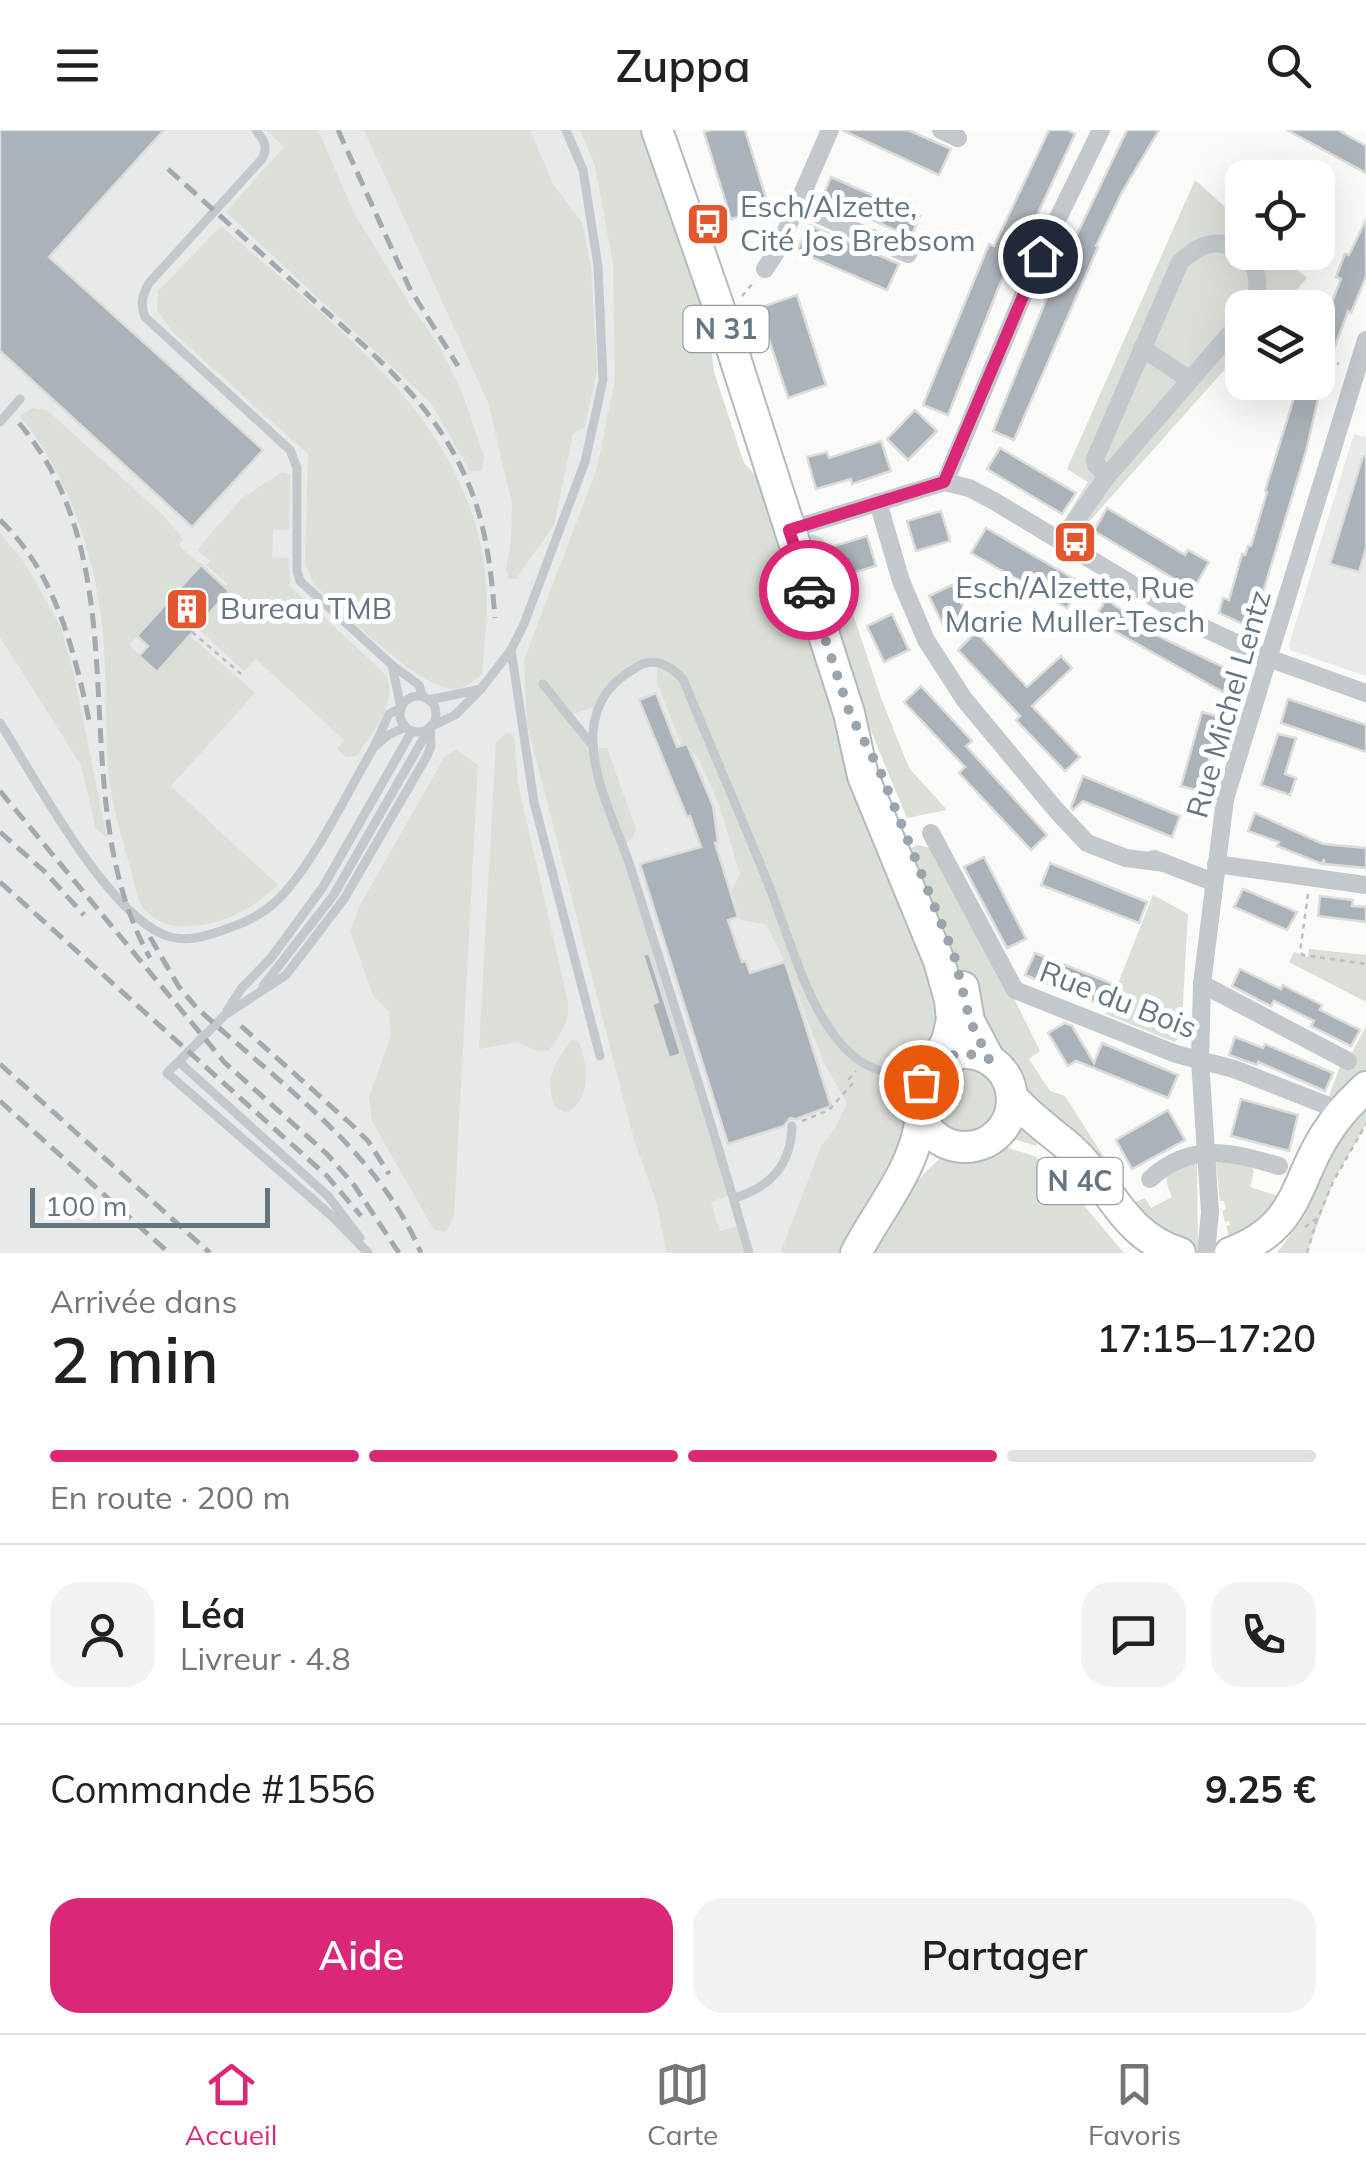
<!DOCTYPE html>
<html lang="fr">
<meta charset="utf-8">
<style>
body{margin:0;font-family:Mulish,sans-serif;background:#f2f2f2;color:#202124;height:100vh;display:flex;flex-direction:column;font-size:38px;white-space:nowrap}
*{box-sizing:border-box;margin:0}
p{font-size:32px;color:#757577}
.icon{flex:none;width:55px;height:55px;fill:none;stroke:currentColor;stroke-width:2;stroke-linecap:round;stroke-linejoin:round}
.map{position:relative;height:1123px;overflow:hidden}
.sheet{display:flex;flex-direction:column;background:#fff;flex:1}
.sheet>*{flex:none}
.buttons{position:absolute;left:1225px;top:30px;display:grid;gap:20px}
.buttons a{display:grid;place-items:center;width:110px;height:110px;border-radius:20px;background:#fff;box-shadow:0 10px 40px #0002;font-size:50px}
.scale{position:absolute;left:30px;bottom:25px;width:240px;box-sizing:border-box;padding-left:10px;border:5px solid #657683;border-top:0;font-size:28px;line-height:35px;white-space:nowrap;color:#657683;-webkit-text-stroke:8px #fff;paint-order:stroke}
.pin{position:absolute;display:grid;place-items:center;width:85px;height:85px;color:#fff;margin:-42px;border:5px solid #fff;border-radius:50%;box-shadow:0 2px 10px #0007}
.courier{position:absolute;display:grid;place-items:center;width:100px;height:100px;margin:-50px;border:8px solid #db2777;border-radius:50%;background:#fff;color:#222;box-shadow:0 2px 12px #0007}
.head em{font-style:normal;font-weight:600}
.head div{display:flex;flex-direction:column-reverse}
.head{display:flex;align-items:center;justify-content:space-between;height:170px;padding:0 50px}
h1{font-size:65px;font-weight:600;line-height:75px}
.bar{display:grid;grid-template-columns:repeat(4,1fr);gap:15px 10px;align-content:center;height:120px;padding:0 50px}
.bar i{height:12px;border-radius:8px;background:#e0e0e0}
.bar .selected{background:#db2777}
.bar p{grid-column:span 4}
.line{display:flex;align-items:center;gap:25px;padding:0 50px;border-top:2px solid #e0e0e0}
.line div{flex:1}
.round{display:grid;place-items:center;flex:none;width:105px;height:105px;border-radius:30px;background:#f2f2f2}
.cta{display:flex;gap:20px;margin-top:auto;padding:20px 50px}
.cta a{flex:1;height:115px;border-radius:30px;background:#db2777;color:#fff;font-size:40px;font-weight:600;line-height:115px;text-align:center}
.cta a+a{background:#f2f2f2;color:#202124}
header{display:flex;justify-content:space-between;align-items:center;height:130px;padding:0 50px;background:#fff;font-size:45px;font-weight:600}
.tabs{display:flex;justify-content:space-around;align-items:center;height:140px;border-top:2px solid #e0e0e0;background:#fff;font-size:28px;color:#757577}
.tabs a{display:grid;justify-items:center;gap:5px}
.tabs .selected{color:#db2777}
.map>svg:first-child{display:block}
.built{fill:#e8e9e9}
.green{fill:#dadfd7}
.building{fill:#aab3b9;stroke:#dcdcda;stroke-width:2.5}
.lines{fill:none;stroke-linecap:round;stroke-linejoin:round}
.primary-casing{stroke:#b5babe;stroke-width:34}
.path{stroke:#bbbfc2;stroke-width:2.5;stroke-dasharray:5 5;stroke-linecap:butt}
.lane{stroke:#c3c8cc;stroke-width:9}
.street{stroke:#c3c8cc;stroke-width:18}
.primary{stroke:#fff;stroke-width:30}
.rail{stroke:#a2aab0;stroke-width:5;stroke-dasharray:15 8;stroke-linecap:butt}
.done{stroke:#99a4ac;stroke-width:10;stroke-dasharray:0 18}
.route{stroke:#db2777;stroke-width:12}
.labels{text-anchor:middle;stroke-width:10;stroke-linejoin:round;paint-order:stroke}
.shield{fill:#fff;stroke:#939fa8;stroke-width:2.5}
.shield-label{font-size:28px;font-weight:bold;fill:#657683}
.poi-label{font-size:30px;fill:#657683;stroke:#fff;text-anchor:start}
.street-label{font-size:30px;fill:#657683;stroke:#fff}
</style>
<header><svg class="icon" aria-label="menu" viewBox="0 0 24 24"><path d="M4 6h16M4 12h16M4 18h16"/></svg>Zuppa<svg class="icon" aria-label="search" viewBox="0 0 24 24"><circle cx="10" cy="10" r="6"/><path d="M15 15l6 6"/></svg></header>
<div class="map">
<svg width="1366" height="1123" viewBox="0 0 1366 1123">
<rect width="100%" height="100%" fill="#fafaf8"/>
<g class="built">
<polygon points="0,0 593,0 896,917 853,1020 821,1017 780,1123 0,1123"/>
<polygon points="1354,304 1366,307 1366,546 1290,520 1289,515"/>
</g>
<g class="green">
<polygon points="266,0 318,0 354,83 410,175 438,214 461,259 484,327 482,341 470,341 431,273 226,82 284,17"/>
<polygon points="364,0 530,0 553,54 582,92 591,137 597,239 585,297 573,304 554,395 516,449 509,449 506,440 511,411 512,374 488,272"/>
<path d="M580 0H643L683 111 710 209 714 242 744 333 757 347 871 662 886 657 911 718 918 715 941 721 1040 921 1029 929 1050 961 1065 966 1133 1073 1145 1068 1151 1078 1172 1067C1159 1037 1170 1040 1197 1033L1198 1118 1174 1113 1043 999 1036 1016 997 1004C1059 927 913 884 919 977L856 1123H780L821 1016 834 1000 847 973 823 931 787 836 766 794 741 790 732 760 740 744 718 672 698 627 682 616 657 553V532L641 534 597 577 571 584 593 618H607L636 699 633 708 624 715 733 1064 711 1072 720 1101 741 1095 749 1123H667L656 1071 634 1010 527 594 524 530 597 338 615 249 613 133 595 36Z"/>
<polygon points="1195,50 1242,92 1242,122 1277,123 1307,148 1281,177 1242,178 1242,220 1079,403 1062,394 1088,352 1067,339"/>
<path d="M221 96C332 195 473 290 486 452 489 483 484 514 482 544 473 551 466 559 454 559 419 559 342 480 314 455L305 433 308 324 172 201 157 180 158 161Z"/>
<path d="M32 278 47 280 164 386 183 409 179 416 201 435 129 515 157 541 189 505 255 563 171 656 278 755C251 779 228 793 192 796 173 798 158 794 144 779 136 769 134 749 130 736 121 707 113 678 109 647 103 592 109 535 100 480 90 410 65 341 20 286Z"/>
<path d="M282 342 290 344 289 400H273L272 427 289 428 290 456 385 544C401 571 371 603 357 626L346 627 337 619 344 610 256 529 244 541 196 497 229 461 225 457 228 454 206 435 210 431 197 420 241 369Z"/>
<polygon points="0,403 24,432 61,497 73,541 107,708 96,699 81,635 0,507"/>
<polygon points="811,404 823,409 843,469 848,469 881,568 909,638 947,680 907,688 859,572 809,413"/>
<path d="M507 602 514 606 518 654 568 872C570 893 561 903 549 920L538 922 518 912 479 919 496 612Z"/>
<polygon points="456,620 478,635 454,1086 446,1102 434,1100 372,991 369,967 391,906 389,882 373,865 350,801 359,777 445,626"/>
<polygon points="1153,765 1188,784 1181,907 1174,912 1106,884"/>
<polygon points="1309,819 1366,825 1366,872 1289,832 1294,822 1308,827"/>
<polygon points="1366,896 1366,994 1333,1052 1307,1123 1277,1123 1305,1085 1315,1063 1316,1024 1326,975 1343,928 1348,930"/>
<path d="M572 909 578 911C588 932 593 971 565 983L554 976C545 945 555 934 572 909Z"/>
<circle cx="965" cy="969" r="33"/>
<path d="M987 1011 1034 1026 1050 1035 1124 1123H875C895 1086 917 1037 957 1019 966 1015 977 1015 987 1011Z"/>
<polygon points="1225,1031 1248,1032 1254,1041 1250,1057 1284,1068 1274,1085 1231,1111 1226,1096 1230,1095 1229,1091 1225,1092 1222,1081 1226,1079 1224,1071 1220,1071 1216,1033"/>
</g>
<g class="building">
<polygon points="0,0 164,0 49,127 263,320 192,397 0,221"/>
<polygon points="711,0 745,0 769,78 731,89 704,2"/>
<polygon points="842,0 908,0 951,19 939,45"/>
<polygon points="1049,0 1067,0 1075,4 1023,115 1019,113 1000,154 948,285 923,275 989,114 994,116"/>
<polygon points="1127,0 1159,0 1122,62 1096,116 1098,117 1014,310 993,301 1048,165"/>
<polygon points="1287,0 1338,0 1366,16 1366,43"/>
<polygon points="831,47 920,86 911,107 822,68"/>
<polygon points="1366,90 1366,147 1351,183 1348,181 1322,252 1306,321 1252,498 1219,483 1223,468 1229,470 1242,424 1245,425 1248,416 1251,416 1267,362 1265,361 1299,252 1318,252 1318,182 1327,185 1341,149 1336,147 1345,124 1349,125"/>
<polygon points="809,95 899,134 887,160 797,121"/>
<polygon points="797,165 826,255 788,268 759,178"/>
<polygon points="915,280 937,301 908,330 887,309"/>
<polygon points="881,311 891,341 852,354 851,349 816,359 807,327 827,322 829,328"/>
<polygon points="1000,318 1076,363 1062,384 987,339"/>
<polygon points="1363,326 1366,326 1366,418 1359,442 1330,434"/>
<polygon points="1107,378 1185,425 1188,420 1209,432 1193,460 1094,401"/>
<polygon points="941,381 950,411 916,421 907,391"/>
<polygon points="986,398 1081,453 1067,478 971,423"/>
<polygon points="867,406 876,436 839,447 831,417"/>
<polygon points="201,435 229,461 157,542 139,526 148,516 137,506"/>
<polygon points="952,455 969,488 945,499 929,466"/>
<polygon points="1106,469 1158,506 1234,542 1223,562 1107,497 1104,501 1092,493"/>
<polygon points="892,484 909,520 884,532 867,496"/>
<polygon points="976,502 1027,557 1061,526 1072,538 1032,576 1080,627 1065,641 1016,590 1020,586 958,520"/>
<polygon points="921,556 972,611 966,616 1047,705 1031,720 959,643 965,637 904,572"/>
<polygon points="656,563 677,617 687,614 713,676 718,712 715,713 738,787 728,790 742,832 746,831 750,843 785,832 831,976 796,989 790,988 784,996 728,1014 640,734 701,717 690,686 687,687 639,570"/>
<polygon points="1288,569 1366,595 1366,622 1281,593"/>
<polygon points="1202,582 1220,587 1201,661 1181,656"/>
<polygon points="1278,604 1296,608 1285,644 1296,648 1290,665 1261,655"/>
<polygon points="1083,646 1180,686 1172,707 1083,671 1073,680 1071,677"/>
<polygon points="1255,683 1323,714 1366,718 1366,738 1324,734 1324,729 1322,734 1277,716 1279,712 1248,701"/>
<polygon points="984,727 1026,809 1007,818 964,737"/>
<polygon points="1050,733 1147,772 1139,793 1041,755"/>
<polygon points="1243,759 1297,782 1287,800 1234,777"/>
<polygon points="1320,766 1353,770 1352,776 1366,777 1366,792 1318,786"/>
<polygon points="649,823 681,924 669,928 652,874 658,872 643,825"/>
<polygon points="1035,823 1113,854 1105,876 1025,845"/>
<polygon points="1240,839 1281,859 1283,855 1296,862 1322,875 1320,880 1360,900 1351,916 1311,896 1314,891 1274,871 1271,876 1232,856"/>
<polygon points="1065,893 1072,896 1094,933 1102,913 1178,945 1168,968 1076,931 1068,936 1048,903"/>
<polygon points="1235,907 1263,918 1265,914 1333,943 1325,961 1258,932 1257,935 1229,925"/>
<polygon points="1241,969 1298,985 1289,1021 1231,1006"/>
<polygon points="1168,980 1185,1010 1132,1039 1116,1010"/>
</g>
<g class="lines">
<g class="primary-casing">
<g id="primary">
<polyline points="657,0 718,175 849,583 863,646 939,831 950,870 952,890 947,911 933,935"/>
<polyline points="963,857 969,891 989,929"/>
<circle cx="965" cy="970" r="47"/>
<path d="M1012 967C1030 987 1050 1001 1070 1018 1111 1055 1122 1105 1180 1123"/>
<path d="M856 1123C880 1077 915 1039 921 987"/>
<path d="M1230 1123C1305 1095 1293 1046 1334 992 1343 979 1355 968 1366 957"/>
</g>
</g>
<g class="path">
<polyline points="742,166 753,153"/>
<polyline points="1318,227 1339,234"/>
<polyline points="192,502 241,544"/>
<polyline points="1308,764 1300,822 1303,825 1366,834"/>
<polyline points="802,991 829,980 853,953 849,949 856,941"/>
<polyline points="1305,1097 1318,1088 1333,1052 1366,994"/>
<polyline points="1307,1123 1317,1089"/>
</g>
<g class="lane">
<path d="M256 0C264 11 269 16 262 29L149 153C142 166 140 173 145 187L290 320 297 338V441L300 451 392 535"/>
<polyline points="0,292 20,269"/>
<polyline points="511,520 534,672 600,926"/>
<polyline points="543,554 592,615"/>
<polyline points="481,559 511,520 524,494 585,332 603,250 598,136 583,40 566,0"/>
<circle cx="418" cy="584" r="18"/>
<path d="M0 593C35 648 104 778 162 804 184 814 208 806 229 798 250 791 271 779 286 761 319 723 348 661 374 617"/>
<polyline points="406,597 388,605 374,617 389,584 401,578 392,535 419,555 423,567"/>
<polyline points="263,856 333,766 430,597 455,585 481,559 429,570"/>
<polyline points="227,881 241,859 271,828 323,757 412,601"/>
<polyline points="179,932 328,1066 360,1108"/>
<path d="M734 1068C771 1057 791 1035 792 996"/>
<polyline points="368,1123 333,1087 167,943 225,885 286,845 344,769 427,626 431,616 430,597"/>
<path d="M749 1123C713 995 672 869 632 742 618 697 591 652 593 603 595 572 610 552 637 537 655 526 670 536 683 549 712 620 743 690 771 761 789 807 803 861 831 901 856 937 887 952 929 939"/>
</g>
<g class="street">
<polyline points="941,0 958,8"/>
<polyline points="797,75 908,124"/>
<path d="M1243 122C1260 140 1260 155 1253 178"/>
<polyline points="765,139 778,119 830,0"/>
<polyline points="1142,218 1189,249"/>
<path d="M1108 345 1096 335 1095 329 1180 132C1200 113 1218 107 1242 122"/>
<polyline points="945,352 969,358 994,371 1206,499 1268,528 1366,563"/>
<polyline points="878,372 901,451 926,510 964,569 1056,680 1087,713 1126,728 1165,733"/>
<polyline points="789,400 945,352 1040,125 1101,0"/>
<polyline points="1061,411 1108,345 1242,190"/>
<polyline points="931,703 1015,860 1176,924 1234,939 1326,975"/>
<polyline points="1154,729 1213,752"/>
<polyline points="1216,734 1366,755"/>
<polyline points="1202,854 1348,931"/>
<path d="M1150 1049C1191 1011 1231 1022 1279 1036"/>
<polyline points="1206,1123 1210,1082 1200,930 1202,854 1225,669 1366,210"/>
</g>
<use href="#primary" class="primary"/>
<g class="rail">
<polyline points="338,0 410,159 458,236"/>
<path d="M168 39C216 82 263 125 311 168 370 221 432 271 465 346 486 391 491 439 495 488"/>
<path d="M19 293C147 445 58 662 150 828"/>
<path d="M0 390C56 443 75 523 90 595"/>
<polyline points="0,661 225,933 327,1024 354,1055 399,1123"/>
<polyline points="0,702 44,741 84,785"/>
<polyline points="0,752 327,1046 361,1086"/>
<path d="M150 807 179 857 197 878C278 953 377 1019 421 1123"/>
<polyline points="241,896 352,995 368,1011 389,1044"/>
<polyline points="0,934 210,1123"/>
<polyline points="0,971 169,1123"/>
</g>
</g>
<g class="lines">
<path class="done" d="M809 460 850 584 880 641 954 825 970 891 989 929C960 918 937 925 921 952"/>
<polyline class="route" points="809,460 789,400 944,352 1040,126"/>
</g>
<defs>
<g id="bus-square" transform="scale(2.25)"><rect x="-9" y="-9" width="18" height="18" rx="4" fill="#e4572e" stroke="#fff"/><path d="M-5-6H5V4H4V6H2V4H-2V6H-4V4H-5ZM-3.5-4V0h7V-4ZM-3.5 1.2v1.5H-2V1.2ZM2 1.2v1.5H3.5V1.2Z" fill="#fff"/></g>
<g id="building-square" transform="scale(2.25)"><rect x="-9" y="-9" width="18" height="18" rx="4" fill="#e4572e" stroke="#fff"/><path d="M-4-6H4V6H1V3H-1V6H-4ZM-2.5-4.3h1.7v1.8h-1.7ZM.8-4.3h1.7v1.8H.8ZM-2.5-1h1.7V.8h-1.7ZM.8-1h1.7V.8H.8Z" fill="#fff"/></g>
</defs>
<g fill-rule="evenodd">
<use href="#bus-square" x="708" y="94"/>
<use href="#bus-square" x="1075" y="412"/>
<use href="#building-square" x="187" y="479"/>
</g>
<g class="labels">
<g class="shield">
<rect x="683.5" y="176" width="85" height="46" rx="8"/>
<rect x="1037.5" y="1028" width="85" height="46" rx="8"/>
</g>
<g class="shield-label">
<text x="726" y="209">N 31</text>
<text x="1080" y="1061">N 4C</text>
</g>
<g class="poi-label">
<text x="740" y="87">Esch/Alzette,<tspan x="740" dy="34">Cité Jos Brebsom</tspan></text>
<text x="1075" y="468" text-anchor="middle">Esch/Alzette, Rue<tspan x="1075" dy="34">Marie Muller-Tesch</tspan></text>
<text x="220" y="489">Bureau TMB</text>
</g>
<g class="street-label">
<text transform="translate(1229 574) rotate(-74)" y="10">Rue Michel Lentz</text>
<text transform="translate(1118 870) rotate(21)" y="10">Rue du Bois</text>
</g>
</g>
</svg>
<div class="buttons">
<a><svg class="icon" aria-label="locate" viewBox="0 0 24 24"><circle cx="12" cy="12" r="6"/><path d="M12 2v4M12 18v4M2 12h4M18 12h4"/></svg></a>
<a><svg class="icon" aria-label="layers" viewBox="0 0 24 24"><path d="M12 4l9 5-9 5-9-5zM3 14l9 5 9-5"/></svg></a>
</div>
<div class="scale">100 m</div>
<div class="pin" style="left:921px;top:952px;background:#ea580c"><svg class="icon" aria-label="bag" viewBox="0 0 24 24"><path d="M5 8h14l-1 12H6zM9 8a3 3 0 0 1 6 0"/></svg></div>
<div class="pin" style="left:1040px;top:126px;background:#1f2937"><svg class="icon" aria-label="home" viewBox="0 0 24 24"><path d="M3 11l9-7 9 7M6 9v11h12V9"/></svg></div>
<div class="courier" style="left:809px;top:460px"><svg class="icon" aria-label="car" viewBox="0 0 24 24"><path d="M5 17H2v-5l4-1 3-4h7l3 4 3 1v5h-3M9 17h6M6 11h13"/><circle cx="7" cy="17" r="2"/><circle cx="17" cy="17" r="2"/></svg></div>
</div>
<section class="sheet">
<div class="head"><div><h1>2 min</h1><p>Arrivée dans</p></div><em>17:15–17:20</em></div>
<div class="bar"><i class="selected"></i><i class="selected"></i><i class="selected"></i><i></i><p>En route · 200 m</p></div>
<div class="line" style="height:180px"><a class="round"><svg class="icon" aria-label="person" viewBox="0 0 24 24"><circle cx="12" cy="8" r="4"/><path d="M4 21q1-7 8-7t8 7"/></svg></a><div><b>Léa</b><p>Livreur · 4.8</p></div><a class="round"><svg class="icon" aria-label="chat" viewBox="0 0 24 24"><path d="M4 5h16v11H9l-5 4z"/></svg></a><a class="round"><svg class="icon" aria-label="phone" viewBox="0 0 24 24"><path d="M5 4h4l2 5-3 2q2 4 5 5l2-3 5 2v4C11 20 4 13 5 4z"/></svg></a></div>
<div class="line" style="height:130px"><div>Commande #1556</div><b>9.25 €</b></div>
<div class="cta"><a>Aide</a><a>Partager</a></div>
</section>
<nav class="tabs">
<a class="selected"><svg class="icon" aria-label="home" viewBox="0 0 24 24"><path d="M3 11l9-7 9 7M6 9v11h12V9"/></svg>Accueil</a>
<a><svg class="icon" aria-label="map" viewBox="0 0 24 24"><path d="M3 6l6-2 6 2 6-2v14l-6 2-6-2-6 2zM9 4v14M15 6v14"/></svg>Carte</a>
<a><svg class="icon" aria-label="saved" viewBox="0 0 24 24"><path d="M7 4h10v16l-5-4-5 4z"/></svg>Favoris</a>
</nav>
